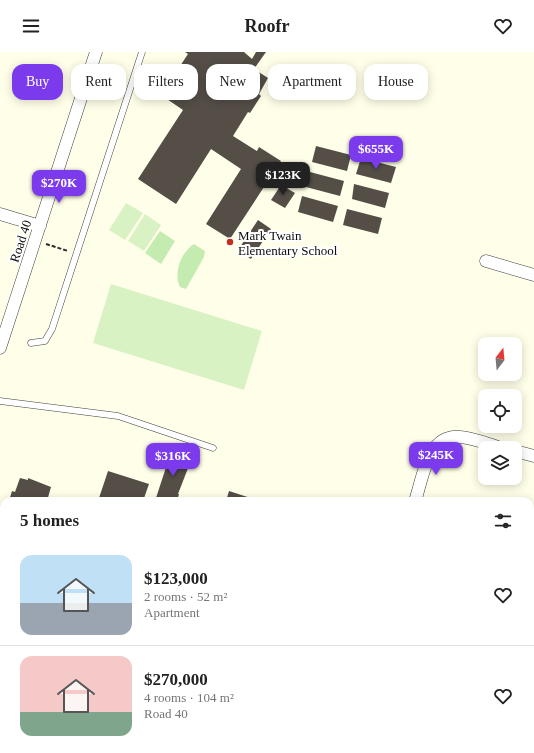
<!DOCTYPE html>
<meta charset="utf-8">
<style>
:root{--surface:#fff;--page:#f6f6f6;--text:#222;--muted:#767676;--line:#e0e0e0;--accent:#7c3aed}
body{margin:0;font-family:Georgia,serif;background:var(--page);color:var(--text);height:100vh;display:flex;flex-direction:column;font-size:15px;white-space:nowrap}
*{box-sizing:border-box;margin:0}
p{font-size:13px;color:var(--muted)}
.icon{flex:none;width:22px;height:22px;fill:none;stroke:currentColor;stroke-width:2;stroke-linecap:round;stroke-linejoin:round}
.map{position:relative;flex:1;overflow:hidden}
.drawer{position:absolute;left:0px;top:445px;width:534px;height:256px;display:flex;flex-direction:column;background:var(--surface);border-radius:12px 12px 0 0;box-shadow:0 2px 10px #0003}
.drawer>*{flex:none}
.hud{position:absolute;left:12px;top:12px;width:510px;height:36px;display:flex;gap:8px}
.needle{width:26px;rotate:16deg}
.buttons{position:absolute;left:478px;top:285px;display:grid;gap:8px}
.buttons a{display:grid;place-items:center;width:44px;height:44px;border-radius:8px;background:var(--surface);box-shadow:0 2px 10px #0003;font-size:20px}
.price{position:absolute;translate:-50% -34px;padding:0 9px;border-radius:8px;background:var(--accent);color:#fff;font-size:13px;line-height:26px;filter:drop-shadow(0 1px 2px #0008)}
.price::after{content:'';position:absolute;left:50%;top:24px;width:12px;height:9px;margin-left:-6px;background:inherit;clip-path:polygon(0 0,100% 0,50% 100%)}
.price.active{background:#222;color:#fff}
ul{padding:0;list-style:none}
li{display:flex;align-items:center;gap:12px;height:100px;padding:0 20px}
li+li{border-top:1px solid var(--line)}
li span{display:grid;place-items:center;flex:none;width:112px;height:80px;border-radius:12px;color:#555}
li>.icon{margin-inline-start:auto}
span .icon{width:48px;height:48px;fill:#fffc;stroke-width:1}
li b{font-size:17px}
h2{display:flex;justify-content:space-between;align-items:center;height:48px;padding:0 20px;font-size:17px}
.pill{padding:0 14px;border-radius:12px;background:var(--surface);box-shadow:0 2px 10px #0003;font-size:14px;line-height:36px}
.pill.active{background:var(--accent);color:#fff}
header{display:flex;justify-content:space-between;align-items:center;height:52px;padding:0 20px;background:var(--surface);font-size:18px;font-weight:600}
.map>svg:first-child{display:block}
</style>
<header><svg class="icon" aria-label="menu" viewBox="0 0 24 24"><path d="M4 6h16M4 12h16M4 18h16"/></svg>Roofr<svg class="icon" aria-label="heart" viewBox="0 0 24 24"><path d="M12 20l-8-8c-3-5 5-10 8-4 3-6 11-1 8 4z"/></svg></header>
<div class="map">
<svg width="534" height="701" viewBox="0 0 534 701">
<rect width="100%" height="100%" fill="#ffffe9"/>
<path fill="#c5ecb0" d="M160,179L175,189L161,212L145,201Z
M194,192L205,199L204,205L186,237L180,235C173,221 181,200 194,192Z"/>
<path fill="#d9f2c3" d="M126,151L143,161L125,188L109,178Z
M145,162L161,173L144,199L128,189Z
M111,232L262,279L244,338L93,291Z"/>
<path fill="#544e47" d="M185,0H244L252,7L256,0H266L254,17L268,26L259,42L261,44L250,61L248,60L233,84L257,99L259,95L281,109L230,187L206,172L241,117L211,97L176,152L138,127L183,58L161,43L188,2Z
M316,94L351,103L347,119L312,110Z
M361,106L396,115L391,131L356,122Z
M310,120L344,129L340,144L306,135Z
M354,132L389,141L385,156L352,147Z
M281,133L295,141L285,156L271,148Z
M302,144L338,154L333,170L298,160Z
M347,157L382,166L378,182L343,173Z
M258,168L271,177L251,207L238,198Z
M172,397L190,403L188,410L190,411L178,442H179L177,449H155Z
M108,419L149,432L143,449H98Z
M20,426L28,428V426L51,435L47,449H9L12,439L15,440Z
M229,439L260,449H226Z
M530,508L534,509V534L530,532Z
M530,597L534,599L532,615H530Z
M4,598V649L0,648V611Z
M89,697H115L114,701L101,697L100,701H86Z
M301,697H320L319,701H300Z"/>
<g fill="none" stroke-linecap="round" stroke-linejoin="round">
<g stroke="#3e3e3e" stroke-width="7">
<path id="lane" d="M31,291L45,289L52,277L142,0
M0,349L118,364L213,396
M93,701L95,697
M149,701L151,697"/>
</g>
<g stroke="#3e3e3e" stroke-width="13">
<path id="street" d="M0,162L40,174
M486,209L534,223
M0,296L96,0
M515,399L534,404
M415,449C423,426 427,382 460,385C474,386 488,392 501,396
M530,561H534
M253,701L254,697"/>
</g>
<g stroke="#1c1c1c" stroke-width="21">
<path id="primary" d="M0,536L4,538
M530,693L534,695"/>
</g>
<path stroke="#2d2d2d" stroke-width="2" stroke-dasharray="4 2" stroke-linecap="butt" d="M46,192L68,199"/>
<use href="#lane" stroke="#fff" stroke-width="6"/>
<use href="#street" stroke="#fff" stroke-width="12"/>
<use href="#primary" stroke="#fff459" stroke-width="20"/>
</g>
<circle fill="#c52f19" stroke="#fff" stroke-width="1.5" cx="230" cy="190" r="4"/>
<g text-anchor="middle" stroke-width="4" stroke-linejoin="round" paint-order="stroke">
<g font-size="13" fill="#0b0b0b" stroke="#fff" text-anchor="start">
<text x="238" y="188">Mark Twain<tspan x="238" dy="15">Elementary School</tspan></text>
</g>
<g font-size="13" fill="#0b0b0b" stroke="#fff">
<text transform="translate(20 189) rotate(-72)" y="5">Road 40</text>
</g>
</g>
</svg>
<div class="buttons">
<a><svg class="needle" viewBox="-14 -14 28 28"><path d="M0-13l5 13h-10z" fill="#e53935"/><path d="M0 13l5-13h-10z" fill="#767676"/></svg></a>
<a><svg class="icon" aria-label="locate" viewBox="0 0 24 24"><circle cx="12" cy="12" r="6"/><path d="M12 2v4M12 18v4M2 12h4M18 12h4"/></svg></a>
<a><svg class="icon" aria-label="layers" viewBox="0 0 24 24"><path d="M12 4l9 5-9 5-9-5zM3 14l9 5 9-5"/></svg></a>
</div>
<b class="price" style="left:376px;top:118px">$655K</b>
<b class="price active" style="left:283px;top:144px">$123K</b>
<b class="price" style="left:59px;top:152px">$270K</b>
<b class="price" style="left:436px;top:424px">$245K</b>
<b class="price" style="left:173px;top:425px">$316K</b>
<div class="hud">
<a class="pill active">Buy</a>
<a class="pill">Rent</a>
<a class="pill">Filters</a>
<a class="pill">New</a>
<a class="pill">Apartment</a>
<a class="pill">House</a>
</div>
<section class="drawer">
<h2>5 homes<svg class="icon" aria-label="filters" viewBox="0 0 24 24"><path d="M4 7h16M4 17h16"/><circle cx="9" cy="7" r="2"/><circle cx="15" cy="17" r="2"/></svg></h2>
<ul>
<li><span style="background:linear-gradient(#bfe0f5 60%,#9aa5b1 0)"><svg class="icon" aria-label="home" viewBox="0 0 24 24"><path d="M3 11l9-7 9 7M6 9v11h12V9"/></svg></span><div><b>$123,000</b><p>2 rooms · 52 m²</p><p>Apartment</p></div><svg class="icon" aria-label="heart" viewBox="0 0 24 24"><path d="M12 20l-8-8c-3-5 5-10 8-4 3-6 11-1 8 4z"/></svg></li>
<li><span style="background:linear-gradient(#f6c9c9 70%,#7fa58c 0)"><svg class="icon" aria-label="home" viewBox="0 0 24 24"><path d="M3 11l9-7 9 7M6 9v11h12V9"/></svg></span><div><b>$270,000</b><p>4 rooms · 104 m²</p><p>Road 40</p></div><svg class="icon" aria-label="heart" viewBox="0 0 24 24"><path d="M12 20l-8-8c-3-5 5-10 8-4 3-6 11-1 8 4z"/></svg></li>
</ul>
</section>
</div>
